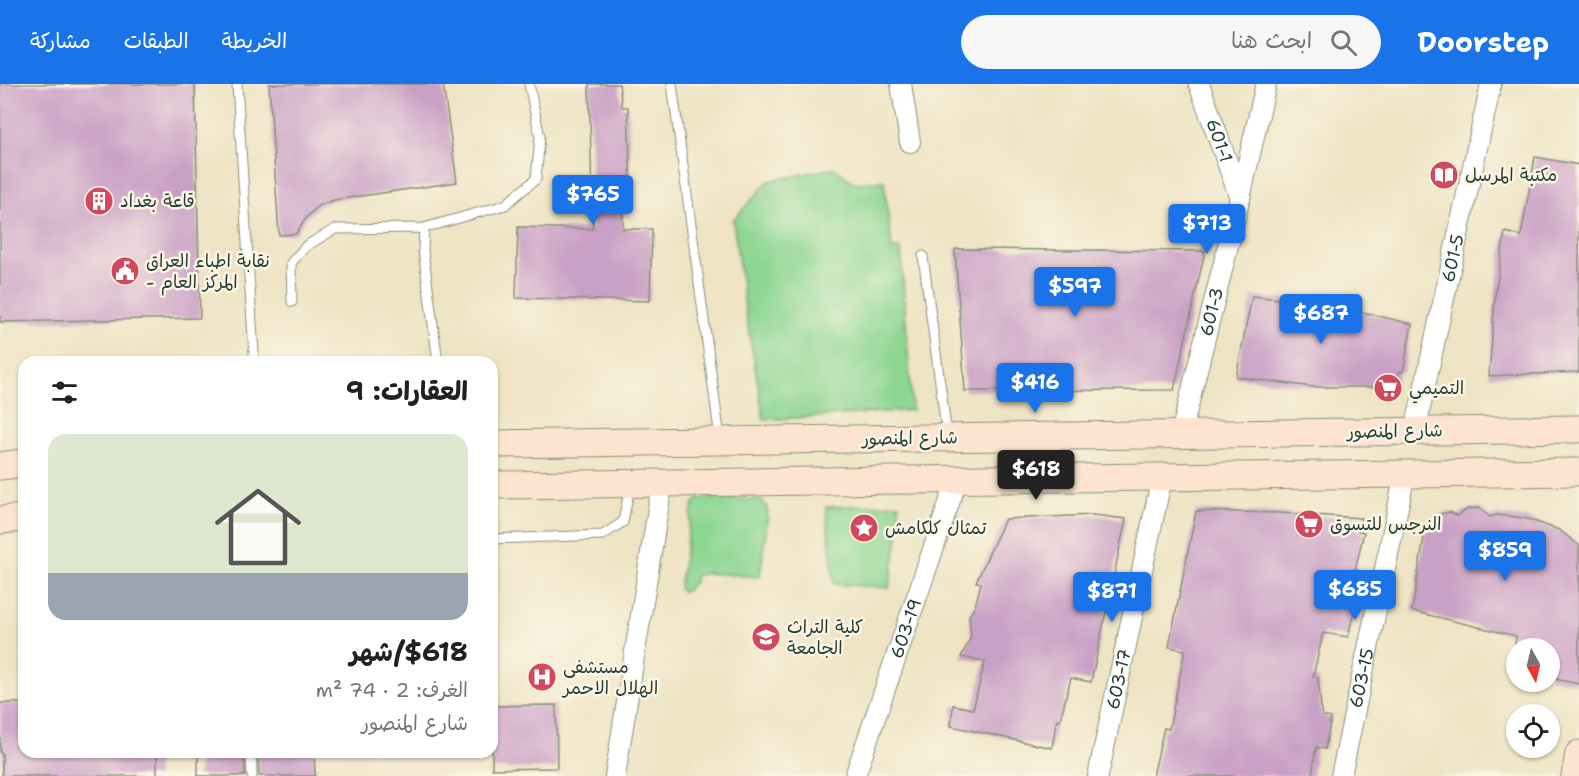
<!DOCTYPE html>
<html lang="ar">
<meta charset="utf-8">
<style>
:root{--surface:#fff;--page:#f6f6f6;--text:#202124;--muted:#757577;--accent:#1a73e8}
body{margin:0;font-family:"Shantell Sans","Playpen Sans Arabic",sans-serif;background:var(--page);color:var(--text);direction:rtl;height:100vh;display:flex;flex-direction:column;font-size:22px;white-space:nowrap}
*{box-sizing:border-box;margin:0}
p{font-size:20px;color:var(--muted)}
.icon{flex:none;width:33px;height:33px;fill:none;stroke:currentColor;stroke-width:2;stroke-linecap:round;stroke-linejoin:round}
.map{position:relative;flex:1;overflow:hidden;direction:ltr}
.panel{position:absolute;left:18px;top:272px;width:480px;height:402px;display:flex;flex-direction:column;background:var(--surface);border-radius:18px;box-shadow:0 2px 4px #0004;direction:rtl}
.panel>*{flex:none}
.needle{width:39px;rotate:172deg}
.buttons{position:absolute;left:1506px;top:554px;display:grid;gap:12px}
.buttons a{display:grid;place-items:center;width:54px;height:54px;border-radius:50%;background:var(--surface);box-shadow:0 2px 4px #0004;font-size:30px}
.price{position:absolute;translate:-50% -51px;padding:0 14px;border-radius:6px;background:var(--accent);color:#fff;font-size:20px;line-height:39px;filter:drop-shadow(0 2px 3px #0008)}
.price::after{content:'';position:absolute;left:50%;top:36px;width:18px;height:14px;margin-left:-9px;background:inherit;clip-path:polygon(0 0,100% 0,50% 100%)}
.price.current{background:#222;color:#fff}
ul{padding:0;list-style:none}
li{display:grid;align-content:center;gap:12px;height:318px;padding:0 30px}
li span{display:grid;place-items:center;height:186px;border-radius:18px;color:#555}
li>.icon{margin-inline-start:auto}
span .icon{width:108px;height:108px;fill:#fffc;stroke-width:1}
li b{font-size:26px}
h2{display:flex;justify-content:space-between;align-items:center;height:72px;padding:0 30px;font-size:26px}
header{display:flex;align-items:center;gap:36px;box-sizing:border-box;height:84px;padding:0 30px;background:var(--accent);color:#fff}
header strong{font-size:28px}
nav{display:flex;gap:33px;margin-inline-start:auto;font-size:21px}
.search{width:420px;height:54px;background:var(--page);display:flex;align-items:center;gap:15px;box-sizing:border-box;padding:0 21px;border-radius:33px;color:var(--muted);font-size:22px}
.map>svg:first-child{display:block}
</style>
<header>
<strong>Doorstep</strong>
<div class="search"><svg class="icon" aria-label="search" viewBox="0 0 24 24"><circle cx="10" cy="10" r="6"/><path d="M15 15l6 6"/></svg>ابحث هنا</div>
<nav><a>الخريطة</a><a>الطبقات</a><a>مشاركة</a></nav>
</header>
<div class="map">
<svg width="1579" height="692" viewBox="0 0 1579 692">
<rect width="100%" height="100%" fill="#fcf5e5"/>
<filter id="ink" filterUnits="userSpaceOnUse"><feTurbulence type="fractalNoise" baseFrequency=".0167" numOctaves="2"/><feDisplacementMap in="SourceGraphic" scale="12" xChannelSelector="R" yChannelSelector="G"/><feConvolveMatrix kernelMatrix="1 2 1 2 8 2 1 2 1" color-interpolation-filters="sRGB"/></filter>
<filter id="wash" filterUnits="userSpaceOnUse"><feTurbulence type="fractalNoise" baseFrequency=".008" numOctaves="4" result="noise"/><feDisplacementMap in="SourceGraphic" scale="24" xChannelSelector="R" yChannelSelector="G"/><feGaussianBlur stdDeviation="1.35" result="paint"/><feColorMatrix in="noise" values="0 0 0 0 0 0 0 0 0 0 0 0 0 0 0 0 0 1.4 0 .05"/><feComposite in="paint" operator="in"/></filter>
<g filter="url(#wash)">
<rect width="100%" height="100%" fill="#eee3c3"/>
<path fill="#8cd692" stroke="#568a63" stroke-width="1.5" d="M834,84L855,99L884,97L892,165H901L912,326L764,336L746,230L733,136L769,97Z
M700,414L759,416L766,421L768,431L760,493L708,489L694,492V498L686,507L682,508L679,504L692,425L694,419Z
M899,420L898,454L889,504L834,500L826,423Z"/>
<g id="blocks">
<path fill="#caa1c6" d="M0,0H195L200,234L0,238Z
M269,0H443L457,98L334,116L318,122L306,134L296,150L279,151Z
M589,0H619L622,23H628L631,106H622L623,145H652L650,217L516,214L518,143L593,145Z
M1535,73L1579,81V288L1489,292L1495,212L1505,148L1521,152Z
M955,165L1205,167L1174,306L965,307Z
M1252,212L1333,221L1412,240L1403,288L1400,287L1394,301L1378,303H1313L1236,293Z
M1479,424L1490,433L1497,431L1525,434L1559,446L1579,461V600L1550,594V564H1516V578H1513L1516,552L1412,527L1425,447L1441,430L1450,428L1457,432L1468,425Z
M1196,427L1281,429L1361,434L1358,447L1364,448L1355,486H1358L1353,498L1361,500L1348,553L1323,549L1313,593L1318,594L1322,632L1331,634L1325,665L1316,663L1312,692H1153L1164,644L1169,645L1185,566L1169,563Z
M1093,431L1126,435L1091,598L1071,594L1060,636L1057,635L1052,664L951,642L953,621L973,625L985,577L961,573L971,553L969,532L975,522L981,499L976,498L1005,435Z
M0,619H24V668H157V692H2V669H0Z
M556,621L557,684L492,685V622Z
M198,668H244L245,692H198Z
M258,668H314L315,692H259Z"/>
</g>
</g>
<g filter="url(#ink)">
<use href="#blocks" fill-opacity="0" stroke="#86907c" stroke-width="1.5"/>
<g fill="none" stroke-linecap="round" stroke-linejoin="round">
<g stroke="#86907c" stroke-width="11">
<path id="lane" d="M237,0L254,270
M672,0L720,354
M923,172L947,351
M292,218L291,179L306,162L335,145L424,144
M438,278L423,166L424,144L505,121L536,95L540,53L529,0
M492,455L603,451L623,438L630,402
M251,668L252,692"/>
</g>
<g stroke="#86907c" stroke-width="22">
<g id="street">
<path d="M901,0L910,58"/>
<path id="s1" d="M1199,0L1240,114"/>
<path id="s2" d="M1415,347L1491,0"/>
<path id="s3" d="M1181,350L1240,114L1266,0"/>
<path d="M615,692L662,400"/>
<path id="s4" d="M855,692L957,396"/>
<path id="s5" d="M1098,692L1162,393"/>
<path id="s6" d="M1341,692L1405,390"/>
</g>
</g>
<g stroke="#86907c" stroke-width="29">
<path id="secondary" d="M492,360L1579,345
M0,382L24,379
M492,401L1579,388
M0,436L24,434
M1575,692L1579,670"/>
</g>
<use href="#lane" stroke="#fff" stroke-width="9"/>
<use href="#street" stroke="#fff" stroke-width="20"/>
<use href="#secondary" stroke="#fde4d1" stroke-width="27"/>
</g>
</g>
<defs>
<g id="library-disc" transform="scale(1.5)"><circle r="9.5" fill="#d1495b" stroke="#fcf5e5"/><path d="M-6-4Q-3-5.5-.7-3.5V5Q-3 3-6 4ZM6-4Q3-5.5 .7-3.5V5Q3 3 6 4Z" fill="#fff"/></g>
<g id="building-disc" transform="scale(1.5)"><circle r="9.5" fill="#d1495b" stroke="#fcf5e5"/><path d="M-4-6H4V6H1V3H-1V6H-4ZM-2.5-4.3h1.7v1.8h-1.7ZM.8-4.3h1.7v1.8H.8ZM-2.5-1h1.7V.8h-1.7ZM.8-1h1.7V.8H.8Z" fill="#fff"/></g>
<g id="civic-disc" transform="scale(1.5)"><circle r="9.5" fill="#d1495b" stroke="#fcf5e5"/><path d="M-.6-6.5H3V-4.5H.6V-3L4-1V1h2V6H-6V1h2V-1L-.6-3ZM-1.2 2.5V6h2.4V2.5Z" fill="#fff"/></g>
<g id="supermarket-disc" transform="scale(1.5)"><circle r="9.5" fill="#d1495b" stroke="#fcf5e5"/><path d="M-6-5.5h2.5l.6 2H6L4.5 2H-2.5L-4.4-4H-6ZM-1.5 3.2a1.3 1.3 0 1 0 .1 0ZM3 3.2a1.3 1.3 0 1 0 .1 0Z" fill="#fff"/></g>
<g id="sight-disc" transform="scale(1.5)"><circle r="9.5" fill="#d1495b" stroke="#fcf5e5"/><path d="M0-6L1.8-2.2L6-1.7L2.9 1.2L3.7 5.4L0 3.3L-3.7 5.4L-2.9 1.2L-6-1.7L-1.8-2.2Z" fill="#fff"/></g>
<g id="university-disc" transform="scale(1.5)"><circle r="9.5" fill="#d1495b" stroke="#fcf5e5"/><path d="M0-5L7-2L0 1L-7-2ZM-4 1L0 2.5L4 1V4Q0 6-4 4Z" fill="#fff"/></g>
<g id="hospital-disc" transform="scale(1.5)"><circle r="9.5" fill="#d1495b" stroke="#fcf5e5"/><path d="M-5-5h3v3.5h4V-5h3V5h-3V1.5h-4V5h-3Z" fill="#fff"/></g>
</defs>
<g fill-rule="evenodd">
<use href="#library-disc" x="1444" y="91"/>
<use href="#building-disc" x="99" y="117"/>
<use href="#civic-disc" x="125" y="187"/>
<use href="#supermarket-disc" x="1388" y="304"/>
<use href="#supermarket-disc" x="1309" y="440"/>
<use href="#sight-disc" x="864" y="444"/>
<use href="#university-disc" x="766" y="553"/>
<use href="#hospital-disc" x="542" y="593"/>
</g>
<g text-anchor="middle" stroke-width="5" stroke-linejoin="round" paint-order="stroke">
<g font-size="18" fill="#1f3d34" stroke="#fcf5e5">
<text dy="6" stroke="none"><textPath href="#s1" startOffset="60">601-1</textPath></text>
<text dy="6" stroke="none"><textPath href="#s2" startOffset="177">601-5</textPath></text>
<text dy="6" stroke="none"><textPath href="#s3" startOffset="126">601-3</textPath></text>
<text transform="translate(1395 347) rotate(-1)" y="6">شارع المنصور</text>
<text transform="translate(910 354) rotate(-1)" y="6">شارع المنصور</text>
<text dy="6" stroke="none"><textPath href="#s4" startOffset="156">603-19</textPath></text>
<text dy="6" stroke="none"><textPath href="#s6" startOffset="100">603-15</textPath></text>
<text dy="6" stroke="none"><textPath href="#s5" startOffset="99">603-17</textPath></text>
</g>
<g font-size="18" fill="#1f3d34" stroke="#fcf5e5" text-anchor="start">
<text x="1465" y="97">مكتبة المرسل</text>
<text x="120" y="123">قاعة بغداد</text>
<text x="146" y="183">نقابة اطباء العراق<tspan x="146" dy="21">- المركز العام</tspan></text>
<text x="1409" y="310">التميمي</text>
<text x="1330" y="446">النرجس للتسوق</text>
<text x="885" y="450">تمثال كلكامش</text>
<text x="787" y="549">كلية التراث<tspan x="787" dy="21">الجامعة</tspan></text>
<text x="563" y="589">مستشفى<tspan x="563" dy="21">الهلال الاحمر</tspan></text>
</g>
</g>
</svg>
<div class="buttons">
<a><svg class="needle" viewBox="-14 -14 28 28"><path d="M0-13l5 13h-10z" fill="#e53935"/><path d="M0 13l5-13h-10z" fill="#757577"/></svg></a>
<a><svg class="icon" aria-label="locate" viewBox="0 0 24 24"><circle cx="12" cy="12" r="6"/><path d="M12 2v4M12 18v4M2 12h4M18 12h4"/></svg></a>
</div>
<b class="price" style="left:593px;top:142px">$765</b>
<b class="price" style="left:1207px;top:171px">$713</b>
<b class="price" style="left:1075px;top:234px">$597</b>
<b class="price" style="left:1321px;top:261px">$687</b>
<b class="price" style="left:1035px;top:330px">$416</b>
<b class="price current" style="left:1036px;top:417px">$618</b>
<b class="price" style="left:1505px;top:498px">$859</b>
<b class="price" style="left:1355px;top:537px">$685</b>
<b class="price" style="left:1112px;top:539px">$871</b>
<section class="panel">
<h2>العقارات: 9<svg class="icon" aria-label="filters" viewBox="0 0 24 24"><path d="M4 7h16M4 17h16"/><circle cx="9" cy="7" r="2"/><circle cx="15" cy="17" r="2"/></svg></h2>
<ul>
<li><span style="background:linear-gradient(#dfe7d0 75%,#9aa5b1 0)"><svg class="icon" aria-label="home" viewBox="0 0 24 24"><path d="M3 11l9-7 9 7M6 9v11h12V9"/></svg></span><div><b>$618/شهر</b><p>الغرف: 2 · 74 m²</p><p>شارع المنصور</p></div></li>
</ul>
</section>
</div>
